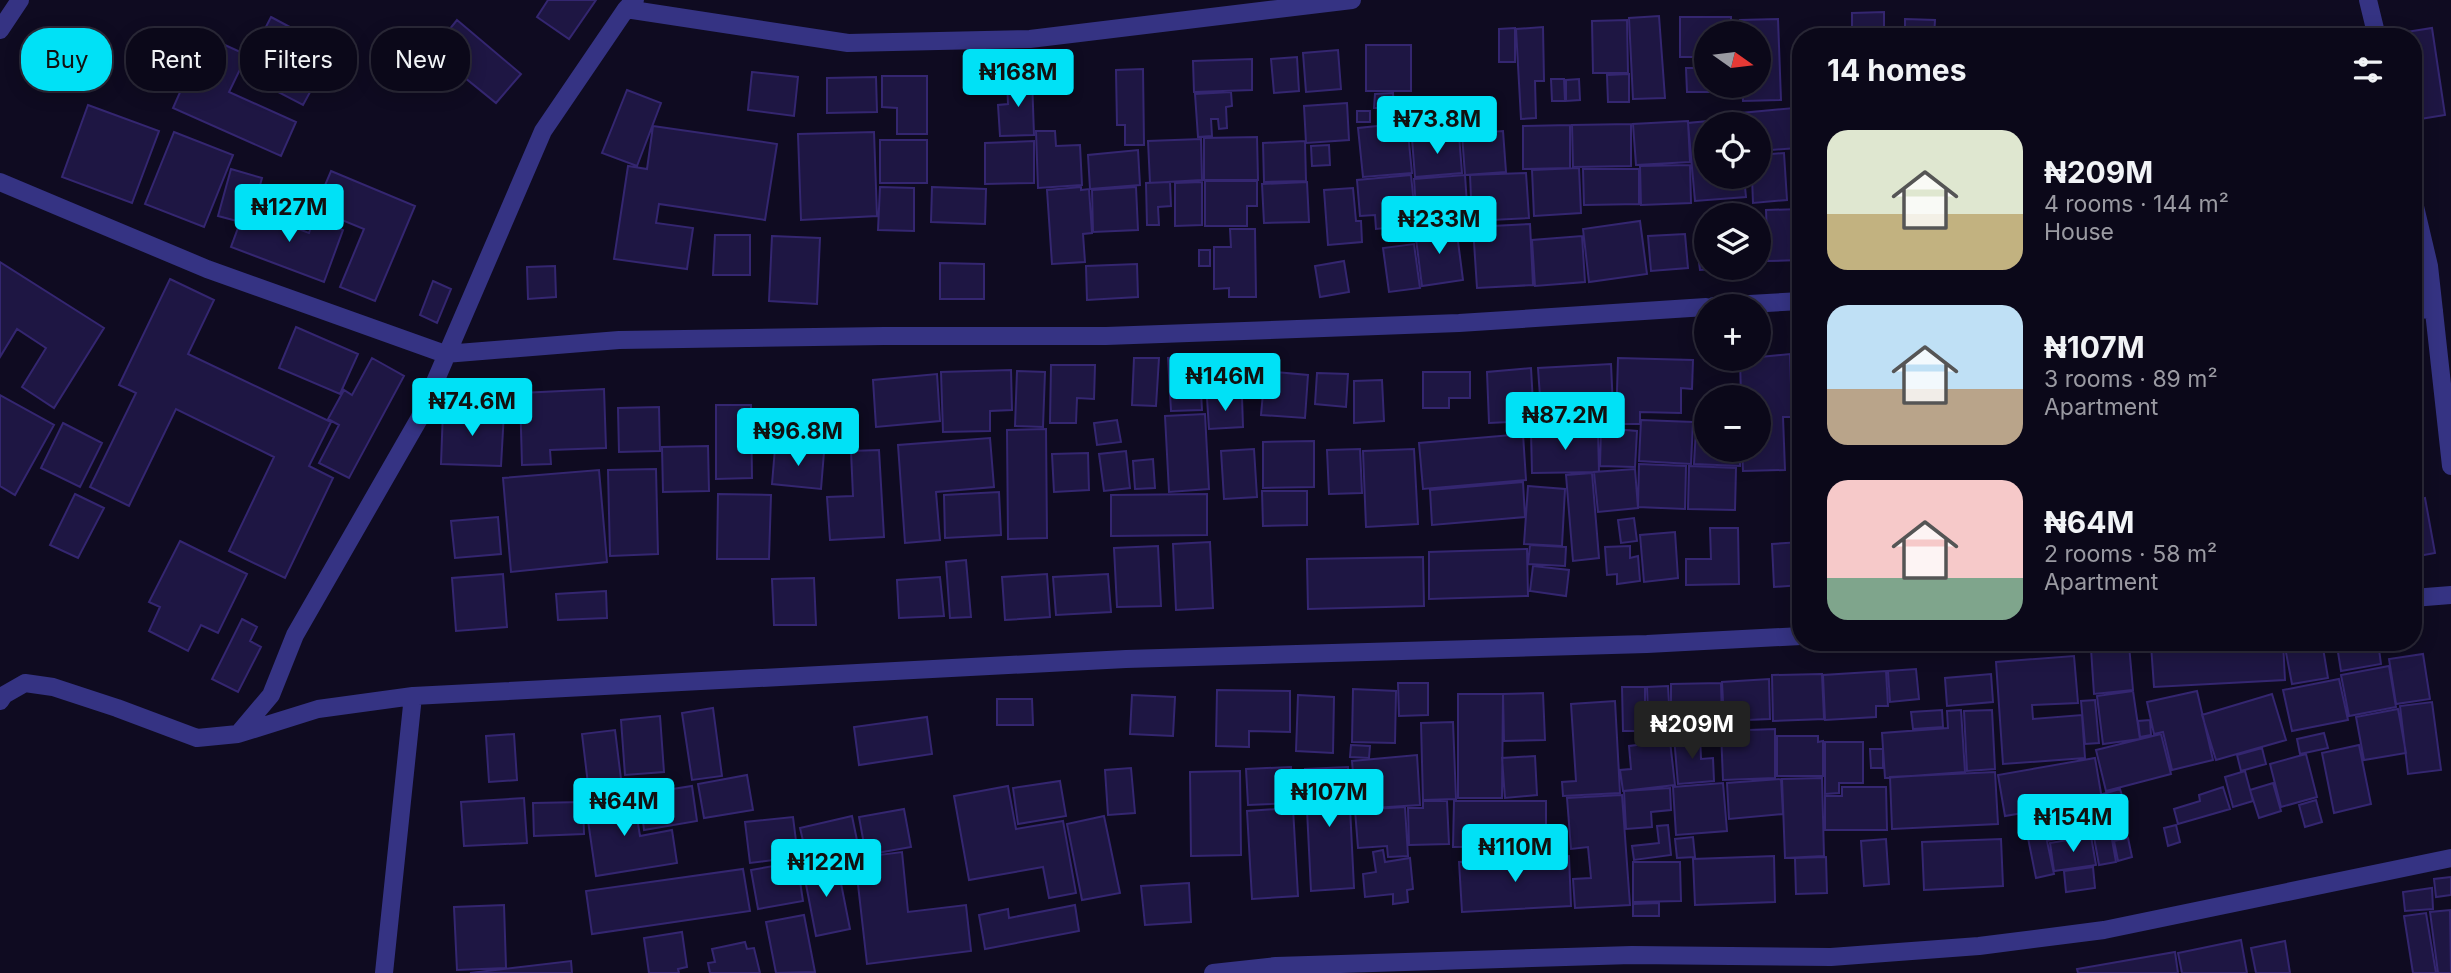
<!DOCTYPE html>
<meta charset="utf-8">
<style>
:root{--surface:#0b0819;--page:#191626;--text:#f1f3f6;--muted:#9a9aa2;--line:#2b2938;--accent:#00e1f6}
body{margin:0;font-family:Inter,sans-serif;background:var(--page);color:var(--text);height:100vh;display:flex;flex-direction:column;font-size:26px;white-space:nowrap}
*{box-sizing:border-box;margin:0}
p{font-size:23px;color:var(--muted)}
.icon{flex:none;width:38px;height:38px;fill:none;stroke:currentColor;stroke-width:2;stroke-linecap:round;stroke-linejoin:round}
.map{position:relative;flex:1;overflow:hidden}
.panel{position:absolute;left:1792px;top:28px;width:630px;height:623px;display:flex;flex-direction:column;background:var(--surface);border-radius:28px;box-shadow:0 4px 18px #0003,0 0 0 2px var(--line)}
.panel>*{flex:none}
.top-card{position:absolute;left:21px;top:28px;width:665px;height:63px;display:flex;gap:14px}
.needle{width:46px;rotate:104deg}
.fabs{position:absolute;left:1694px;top:21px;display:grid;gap:14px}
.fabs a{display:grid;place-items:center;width:77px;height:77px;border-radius:50%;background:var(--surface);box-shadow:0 4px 18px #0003,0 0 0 2px var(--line);font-size:35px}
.price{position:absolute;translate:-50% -60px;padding:0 16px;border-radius:7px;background:var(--accent);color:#111;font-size:23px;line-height:46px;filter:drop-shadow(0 2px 4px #0008)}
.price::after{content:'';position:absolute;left:50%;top:42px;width:21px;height:16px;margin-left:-10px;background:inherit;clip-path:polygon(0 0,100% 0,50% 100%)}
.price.active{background:#222;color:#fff}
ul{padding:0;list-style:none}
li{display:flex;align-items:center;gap:21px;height:175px;padding:0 35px}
li span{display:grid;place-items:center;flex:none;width:196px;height:140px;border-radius:21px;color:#555}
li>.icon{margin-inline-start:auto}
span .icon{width:84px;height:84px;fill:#fffc;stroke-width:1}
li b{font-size:30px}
h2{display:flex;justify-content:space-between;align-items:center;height:84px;padding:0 35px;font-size:30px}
.chip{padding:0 24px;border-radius:28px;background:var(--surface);box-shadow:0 4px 18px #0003,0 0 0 2px var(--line);font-size:24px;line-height:63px}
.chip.active{background:var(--accent);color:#111}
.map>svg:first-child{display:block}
</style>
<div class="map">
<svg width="2451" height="973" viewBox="0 0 2451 973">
<rect width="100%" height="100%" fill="#0f0b21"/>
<path fill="#1e1643" stroke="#342670" stroke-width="2" d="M548,0H596L569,39L537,17Z
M1884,12V37H1852V13Z
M1659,16L1665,98L1633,99L1629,18Z
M271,17L333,50L303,105L242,73Z
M1680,17H1731V33H1706L1705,57H1680Z
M1778,19L1781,100L1743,101L1742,86H1759V33H1741L1740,20Z
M1905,19L1935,20L1934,37H1905Z
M457,20L521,74L496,103L432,51Z
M1627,20L1628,73H1593L1592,21Z
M1543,27L1544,81H1535L1536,118L1521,119L1516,29Z
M1515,28V62H1499V29Z
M2432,28L2445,115L2420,119L2413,76V37H2407L2406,32Z
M2077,29L2143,33V37H2076Z
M2059,30V37H2019L2018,33Z
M205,36L247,55L229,92L296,122L281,156L173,108Z
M1366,45H1411V91H1366Z
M1338,50L1341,89L1306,92L1303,53Z
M1297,57L1299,91L1274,93L1271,59Z
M1252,59V90L1194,92L1193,61Z
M1686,68H1706V86H1708L1709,92H1687Z
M1143,69L1144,145H1125V125H1117L1116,70Z
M752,72L798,77L794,116L748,110Z
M1629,74V102H1608L1607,75Z
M882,76H927V134H897V108L882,107Z
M876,77L877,112L827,113V78Z
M1032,78L1034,135L1000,136L998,105L1008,104L1007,79Z
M1551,79H1564L1565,101H1552Z
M1579,79L1580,100L1566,101V80Z
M627,90L661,103L637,166L602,153Z
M1231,92L1232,106L1226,107L1227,128L1219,129L1218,119H1211L1212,136L1198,137L1195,94Z
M1393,93L1394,108H1374L1375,94Z
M1347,103L1349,140L1306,143L1304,106Z
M88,105L159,131L132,203L62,177Z
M1394,106H1404V121H1394Z
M1794,108L1797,148L1759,151V124H1741V113Z
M1357,111H1370V122H1357Z
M1479,116L1480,131L1437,133V119Z
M1739,118L1740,124H1706V177H1744L1746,197L1695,201L1688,123Z
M1688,121L1690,162L1636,165L1633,124Z
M1407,123L1412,173L1363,177L1358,128Z
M1631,124V166L1573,167L1572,125Z
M1570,125V168L1523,169V126Z
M653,126L777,144L765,220L659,204L656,223L693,228L687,269L614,259L628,166L647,169Z
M1036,131H1055L1056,146L1080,145L1082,185L1038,188Z
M1503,131L1506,172L1465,175L1462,134Z
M174,132L233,155L204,227L145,204Z
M874,132L877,216L801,220L798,134Z
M1459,135L1462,173L1415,177L1412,139Z
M1257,137L1258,180H1204V138Z
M1201,139L1202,180L1150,183L1148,141Z
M880,140H927V183H880Z
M1034,141V183L985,184V143Z
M1305,141L1306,181L1264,182L1263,143Z
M1329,145L1330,165L1312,166L1311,146Z
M1138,150L1140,185L1090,189L1088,155Z
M1784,153L1787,200L1753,203L1752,177H1759V155Z
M1801,156V173H1797V157Z
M1690,165L1691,203L1641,205L1640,166Z
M1579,168L1581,213L1534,216L1532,170Z
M231,169L262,178L254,207L242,204L237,221L218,216Z
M1583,169H1639V204L1584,205Z
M331,171L415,206L375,301L340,287L364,229L315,209Z
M1526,173L1529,218L1472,221L1470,175Z
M1411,175L1416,225L1376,229L1375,215L1360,216L1357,180Z
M1465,175L1468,219L1417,223L1414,179Z
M1205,181H1257V206H1247V226H1205Z
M1170,182L1171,206L1158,207L1159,225H1147L1146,183Z
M1202,182V225L1175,226V183Z
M1307,182L1309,222L1264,223L1262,184Z
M880,187L914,188V231L878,230Z
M932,187L986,189L985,224L931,222Z
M1081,187V190L1089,189L1092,233L1083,234L1085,262L1052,264L1047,190Z
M1136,187L1138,230L1093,232L1092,190Z
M1353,188L1356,221H1361L1362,242L1328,245L1324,190Z
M245,209L309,233L314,220L343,230L324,282L231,247Z
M1801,209V260L1768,261L1766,210Z
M1640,221L1647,274L1589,282L1583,229Z
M1530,224L1533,285L1477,288L1473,227Z
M1456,226L1463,280L1422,286L1415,231Z
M1230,229H1255L1256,297H1229V288L1214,289V247H1231Z
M1685,234L1688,268L1651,271L1648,236Z
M715,235H750V275H713Z
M772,236L820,238L817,304L769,301Z
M1582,236L1585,282L1535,286L1532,240Z
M1414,244L1420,288L1389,292L1383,248Z
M1706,246V268H1729L1700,270L1697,247Z
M1199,250H1210V266H1199Z
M1344,261L1349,292L1320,297L1315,266Z
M0,262L104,328L54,408L22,387L46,348L17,329L0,357Z
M940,263L984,264V299H940Z
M1137,264L1138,297L1087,300L1086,266Z
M555,266L556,297L528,299L527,267Z
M170,279L214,300L188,354L331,422L309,466L333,478L285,578L229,551L274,457L176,409L129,506L90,487L136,393L119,385Z
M433,281L451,289L437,323L420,315Z
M296,327L358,354L340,394L279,368Z
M1790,354L1792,417H1783L1785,470L1743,471L1742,450H1759V397H1741L1740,359Z
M1199,356L1202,410L1171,411L1168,358Z
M372,358L404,376L349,478L319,463L339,425L328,419L344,390L352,395Z
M1134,358H1159L1156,406L1132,405Z
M1618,358L1693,360L1692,389L1681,388V413L1640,412V424H1616Z
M1611,364L1613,408L1541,411L1538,368Z
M1051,365H1095L1094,399L1077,398L1076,423H1050Z
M1531,368L1534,421L1489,423L1487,372Z
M1011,370L1012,410L990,411V431L943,432L941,372Z
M1017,371L1045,372L1043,427L1015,426Z
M1265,371L1308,375L1305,418L1261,415Z
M1423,372H1470V398H1449V408H1423Z
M1317,373L1348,374L1346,407L1315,404Z
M937,374L940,421L876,427L873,380Z
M1382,380L1384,421L1354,423V381Z
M604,389L606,448L550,450L551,464L522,465L520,393Z
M0,395L54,425L15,495L0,486Z
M1242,397L1243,427L1209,429L1207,398Z
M716,405H751L752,478L716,479Z
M659,407L660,451L619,452L618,408Z
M443,410L504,412L501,466L441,464Z
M1205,414L1209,489L1169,492L1165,416Z
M1117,420L1121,442L1097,445L1094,423Z
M1641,420L1693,422L1691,464L1639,461Z
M63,423L102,443L80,487L41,468Z
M1601,428L1637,431L1635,467L1600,466Z
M1046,429L1047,538L1008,539L1007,430Z
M1696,429H1706V450H1740V466L1694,464Z
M1598,431L1599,472L1532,473L1531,432Z
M1794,432H1801V471H1793Z
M1523,434L1526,480L1423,489L1419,443Z
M990,438L994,487L936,492L940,540L905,543L898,445Z
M1314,441V487L1263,488V442Z
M708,446L709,491L663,492L662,447Z
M775,448L824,452L821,489L772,484Z
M1254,449L1257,497L1224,499L1221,451Z
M1360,449L1362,493L1329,494L1327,450Z
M1414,449L1418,524L1366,527L1363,451Z
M879,450L884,537L830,540L827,497L853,496L851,451Z
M1126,451L1130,488L1104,491L1099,454Z
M1088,453L1089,490L1054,492L1052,454Z
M1153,459L1155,488L1135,489L1133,461Z
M1639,464L1686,466L1685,509L1638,507Z
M1689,466L1736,468L1735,510L1688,509Z
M656,469L658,554L610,556L608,470Z
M1635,469L1638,508L1598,512L1594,472Z
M599,470L607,562L511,572L503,478Z
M1592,473L1599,558L1573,561L1566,475Z
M1523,482L1525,517L1432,525L1430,490Z
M1528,486L1565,489L1562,546L1524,544Z
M1262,491H1307V525L1263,526Z
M999,492L1001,535L945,538L944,495Z
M75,494L104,508L78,558L50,545Z
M718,494L771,495L769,559H717Z
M1207,494V535L1111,536V495Z
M2425,498L2435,553L2413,557V501Z
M498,517L501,554L455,558L451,521Z
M1634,518L1637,541L1621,543L1618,520Z
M1710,528H1738L1739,584L1686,585V559H1711Z
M1675,532L1678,578L1644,582L1640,535Z
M180,541L247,574L218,633L201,625L188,651L149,631L160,607L149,602Z
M1210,542L1213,608L1176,610L1173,544Z
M1801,542V585L1774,587L1772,544Z
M1530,545L1566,547L1565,566L1528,564Z
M1158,546L1161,606L1117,607L1114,548Z
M1630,546V558L1638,556L1640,581L1617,584V574L1607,575L1605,547Z
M1527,549L1528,596L1429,599V552Z
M1423,557L1424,606L1308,609L1307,559Z
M966,560L971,617L950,618L946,562Z
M1533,566L1569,570L1566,596L1530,591Z
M503,574L507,627L456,631L452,578Z
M1047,574L1050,617L1005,620L1002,577Z
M1108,574L1111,612L1056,615L1053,577Z
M940,577L944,616L899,618L897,580Z
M814,578L816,625H774L772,579Z
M606,591L607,618L558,620L556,594Z
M242,619L257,627L250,641L261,647L238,692L212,679Z
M2191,642H2283L2285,680L2154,687L2151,645Z
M2284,642H2322L2328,678L2292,684Z
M2326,642H2378L2381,664L2341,671L2337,646L2327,648Z
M2129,645L2133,690L2094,694L2091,649Z
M2423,654L2430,699L2396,704L2389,659Z
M2074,656L2078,703L2032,705L2033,719L2082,715L2085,758L2003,764L1996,662Z
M2389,666L2396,707L2349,716L2341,675Z
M1916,669L1919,699L1890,702L1888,671Z
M1886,671L1888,706H1876V717L1825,720L1823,675Z
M1822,674L1824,719L1773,721L1772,675Z
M1991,674L1993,702L1947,706L1945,678Z
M1769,679L1770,719L1724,721L1722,682Z
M2339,679L2348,720L2292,731L2283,690Z
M1398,683H1428V715L1399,716Z
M1721,683L1722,718L1671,719V684Z
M1668,686L1671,739L1649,740L1647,687Z
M1622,687H1645V731H1623Z
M1353,689L1396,691L1395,743L1352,742Z
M1217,690L1290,691V732L1249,731V747L1216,746Z
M2133,691L2140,739L2103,744L2097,696Z
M2197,691L2213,760L2172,770L2163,732L2154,734L2147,702Z
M1543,693L1545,740L1504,741L1503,694Z
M1458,694H1503L1502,798H1458Z
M2272,694L2286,740L2216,760L2202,715Z
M1132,695L1175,697L1173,736L1130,734Z
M1298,695L1334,697L1333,753L1296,751Z
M997,699H1032L1033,725H997Z
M2095,700L2099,743L2085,744L2081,701Z
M1615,701L1620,793L1563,796L1562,782L1576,781L1571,704Z
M2432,702L2441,770L2408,774L2400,706Z
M713,708L722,776L692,780L682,713Z
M2398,709L2406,753L2364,760L2356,717Z
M1942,710L1943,727L1913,729L1911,712Z
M1961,710L1965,772L1885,778L1882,733L1948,728L1947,711Z
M1992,710L1995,769L1967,771L1964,711Z
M660,716L664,772L625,775L621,720Z
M927,717L932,754L859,765L854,727Z
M1696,720L1697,732L1675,733L1674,721Z
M2150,720L2151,735L2140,737L2138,721Z
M1453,722L1456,799L1423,800L1421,723Z
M1775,729V778L1723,780L1721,731Z
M615,730L621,779L588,784L582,734Z
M2324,733L2328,748L2300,754L2297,739Z
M514,734L517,780L489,782L486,736Z
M2161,734L2171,774L2106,791L2096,750Z
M1700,735L1701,759L1713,758L1714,781L1678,784L1674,737Z
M1777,736H1818V742L1823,741V776H1777Z
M1670,741L1675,785L1623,791L1620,770L1631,769L1629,746Z
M1825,742H1863V783H1839V793L1825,794Z
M1351,745L1370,746L1369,758L1350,757Z
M2359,745L2371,804L2334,813L2322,753Z
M2262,748L2266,764L2241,771L2237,755Z
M1870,749H1883V768H1871Z
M2306,754L2317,797L2281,807L2270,764Z
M1417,755L1420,805L1356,809L1352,761Z
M1535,756L1537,795L1505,798L1502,758Z
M2095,758L2102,799L2005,816L1998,775Z
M1291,767L1293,803L1248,805L1246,769Z
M1348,767L1354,888L1311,891L1305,769Z
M1131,768L1135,813L1108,815L1105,770Z
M1240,771L1241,855L1191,856L1190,772Z
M2245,771L2253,801L2233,807L2225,777Z
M1995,772L1998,824L1892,829L1890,777Z
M747,775L753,810L704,818L698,784Z
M1822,778L1824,856L1785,858L1782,779Z
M1781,779L1783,814L1729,819L1727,783Z
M1060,781L1066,816L1018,824L1013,788Z
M1723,783L1727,831L1676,835L1673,787Z
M2273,783L2281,811L2259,818L2250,790Z
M692,786L697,821L644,830L640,794Z
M1008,786L1016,829L1063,821L1076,893L1049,898L1043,867L969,880L954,796Z
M1842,787H1886L1887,830H1825V796H1842Z
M2223,787L2230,809L2178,824L2174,809L2200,801L2199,795Z
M1670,788L1671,810L1651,812L1652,827L1626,829L1624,791Z
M2120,789L2125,805L2108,810L2103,794Z
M633,793L640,836L672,830L677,863L596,876L585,800Z
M1622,795L1630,905L1575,908L1573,879L1591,878L1588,847L1571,849L1567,798Z
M524,798L527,843L464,846L461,802Z
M2316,800L2322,822L2305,827L2299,805Z
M1423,801H1447L1449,844L1409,845L1408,808H1423Z
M1454,801H1546V846L1453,847Z
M583,802L584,834L534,836L533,803Z
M2103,802L2108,830L2062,836L2059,808Z
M1405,807L1408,856L1388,857L1387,846L1358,848L1355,810Z
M1293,808L1298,896L1252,899L1247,811Z
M904,809L911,847L866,855L859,817Z
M852,816L859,850L808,862L800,828Z
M1104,816L1120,893L1082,900L1067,824Z
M793,817L798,857L750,863L745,822Z
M2057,821L2061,838L2047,841L2054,874L2036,878L2026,828Z
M1668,825L1671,855L1634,860L1632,846L1659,843L1657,826Z
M2176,825L2180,842L2168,846L2164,828Z
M2111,834L2116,862L2099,865L2094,837Z
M2091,836L2096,865L2054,871L2050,843Z
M1693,837L1695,857L1677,858L1675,839Z
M2128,838L2132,857L2118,861L2114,841Z
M1886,839L1889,884L1864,886L1861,841Z
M2001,839L2003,886L1924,890L1922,842Z
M1383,850L1385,862L1410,858L1413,889L1407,890L1408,902L1393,904V894L1365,897L1363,874L1376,872L1373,852Z
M902,852L908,912L966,905L971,951L867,964L855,858Z
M1569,856L1571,906L1462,912L1459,862Z
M1774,856L1775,902L1695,905L1693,859Z
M1826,857L1827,893L1796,894L1795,858Z
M797,862L803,901L758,909L751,870Z
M1633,862H1680L1681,901L1633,902Z
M837,863L850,929L816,936L803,869Z
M2093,867L2095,888L2066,892L2064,871Z
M743,869L750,911L592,934L586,891Z
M2451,877V895L2436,897L2434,879Z
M1189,883L1191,922L1145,925L1141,886Z
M2432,888L2433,909L2405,911L2403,892Z
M1659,903V916H1633V904Z
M504,905L506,968L457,970L454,907Z
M1075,905L1079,931L985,949L979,915L1008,909L1009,918Z
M2450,910L2451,973H2438L2430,912Z
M2426,913L2436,973H2413L2404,916Z
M804,915L815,972L776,973L766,922Z
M682,932L687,967L678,969L679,973H649L644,938Z
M2241,940L2247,973H2182L2178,953Z
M2285,941L2290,973H2256L2251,948Z
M745,942L747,949L754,948L760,973H710L708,963L715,962L712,949Z
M2175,952L2178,973H2078L2077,969Z
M571,961L572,973H470Z"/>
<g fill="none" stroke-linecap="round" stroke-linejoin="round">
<path stroke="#353383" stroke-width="18" d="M2368,0L2377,37
M626,9L848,43L1030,39L1352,0
M0,30L20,0
M0,182L207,269L445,354L619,340L884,336H1106L1459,323L1706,307
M2413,198L2429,266L2451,466
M1714,306L1801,301
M2413,309L2434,310
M2413,598L2451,595
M0,701L4,695L25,683L53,687L117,708L197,738L238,734L271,695L295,635L419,419L543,131L626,9L635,0
M238,734L318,709L413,696L1126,659L1647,644L1801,636
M384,973L413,696
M1213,973L1276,966L1632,955L1831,957L1979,946L2104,930L2451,858"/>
</g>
</svg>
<div class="fabs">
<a><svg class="needle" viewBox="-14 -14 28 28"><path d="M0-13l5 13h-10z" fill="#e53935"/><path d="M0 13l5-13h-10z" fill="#9a9aa2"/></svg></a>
<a><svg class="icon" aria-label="locate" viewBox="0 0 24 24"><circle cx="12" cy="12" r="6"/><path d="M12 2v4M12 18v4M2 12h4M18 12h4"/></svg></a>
<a><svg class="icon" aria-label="layers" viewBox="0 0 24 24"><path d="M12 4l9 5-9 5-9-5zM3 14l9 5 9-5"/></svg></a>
<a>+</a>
<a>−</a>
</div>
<b class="price" style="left:1018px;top:109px">₦168M</b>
<b class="price" style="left:1437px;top:156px">₦73.8M</b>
<b class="price" style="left:289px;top:244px">₦127M</b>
<b class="price" style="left:1439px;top:256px">₦233M</b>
<b class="price" style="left:1225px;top:413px">₦146M</b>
<b class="price" style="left:472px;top:438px">₦74.6M</b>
<b class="price" style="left:1565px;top:452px">₦87.2M</b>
<b class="price" style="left:798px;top:468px">₦96.8M</b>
<b class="price active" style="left:1692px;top:761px">₦209M</b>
<b class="price" style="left:1329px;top:829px">₦107M</b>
<b class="price" style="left:624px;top:838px">₦64M</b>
<b class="price" style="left:2073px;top:854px">₦154M</b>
<b class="price" style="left:1515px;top:884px">₦110M</b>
<b class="price" style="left:826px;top:899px">₦122M</b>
<div class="top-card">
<a class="chip active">Buy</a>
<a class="chip">Rent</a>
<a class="chip">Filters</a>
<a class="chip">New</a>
</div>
<section class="panel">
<h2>14 homes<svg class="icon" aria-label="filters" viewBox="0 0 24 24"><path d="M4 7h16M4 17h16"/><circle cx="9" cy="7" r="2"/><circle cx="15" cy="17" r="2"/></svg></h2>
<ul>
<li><span style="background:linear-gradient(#dfe7d0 60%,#c2b280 0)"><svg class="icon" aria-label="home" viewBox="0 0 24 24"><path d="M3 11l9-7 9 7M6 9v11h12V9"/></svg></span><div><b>₦209M</b><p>4 rooms · 144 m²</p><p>House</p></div></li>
<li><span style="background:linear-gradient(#bfe0f5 60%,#b9a48a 0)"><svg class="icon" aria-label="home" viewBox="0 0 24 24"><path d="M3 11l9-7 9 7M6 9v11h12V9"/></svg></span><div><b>₦107M</b><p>3 rooms · 89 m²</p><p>Apartment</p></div></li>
<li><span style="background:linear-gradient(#f6c9c9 70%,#7fa58c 0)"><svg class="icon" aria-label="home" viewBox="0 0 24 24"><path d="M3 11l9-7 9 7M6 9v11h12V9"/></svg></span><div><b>₦64M</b><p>2 rooms · 58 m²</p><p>Apartment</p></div></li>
</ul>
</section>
</div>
